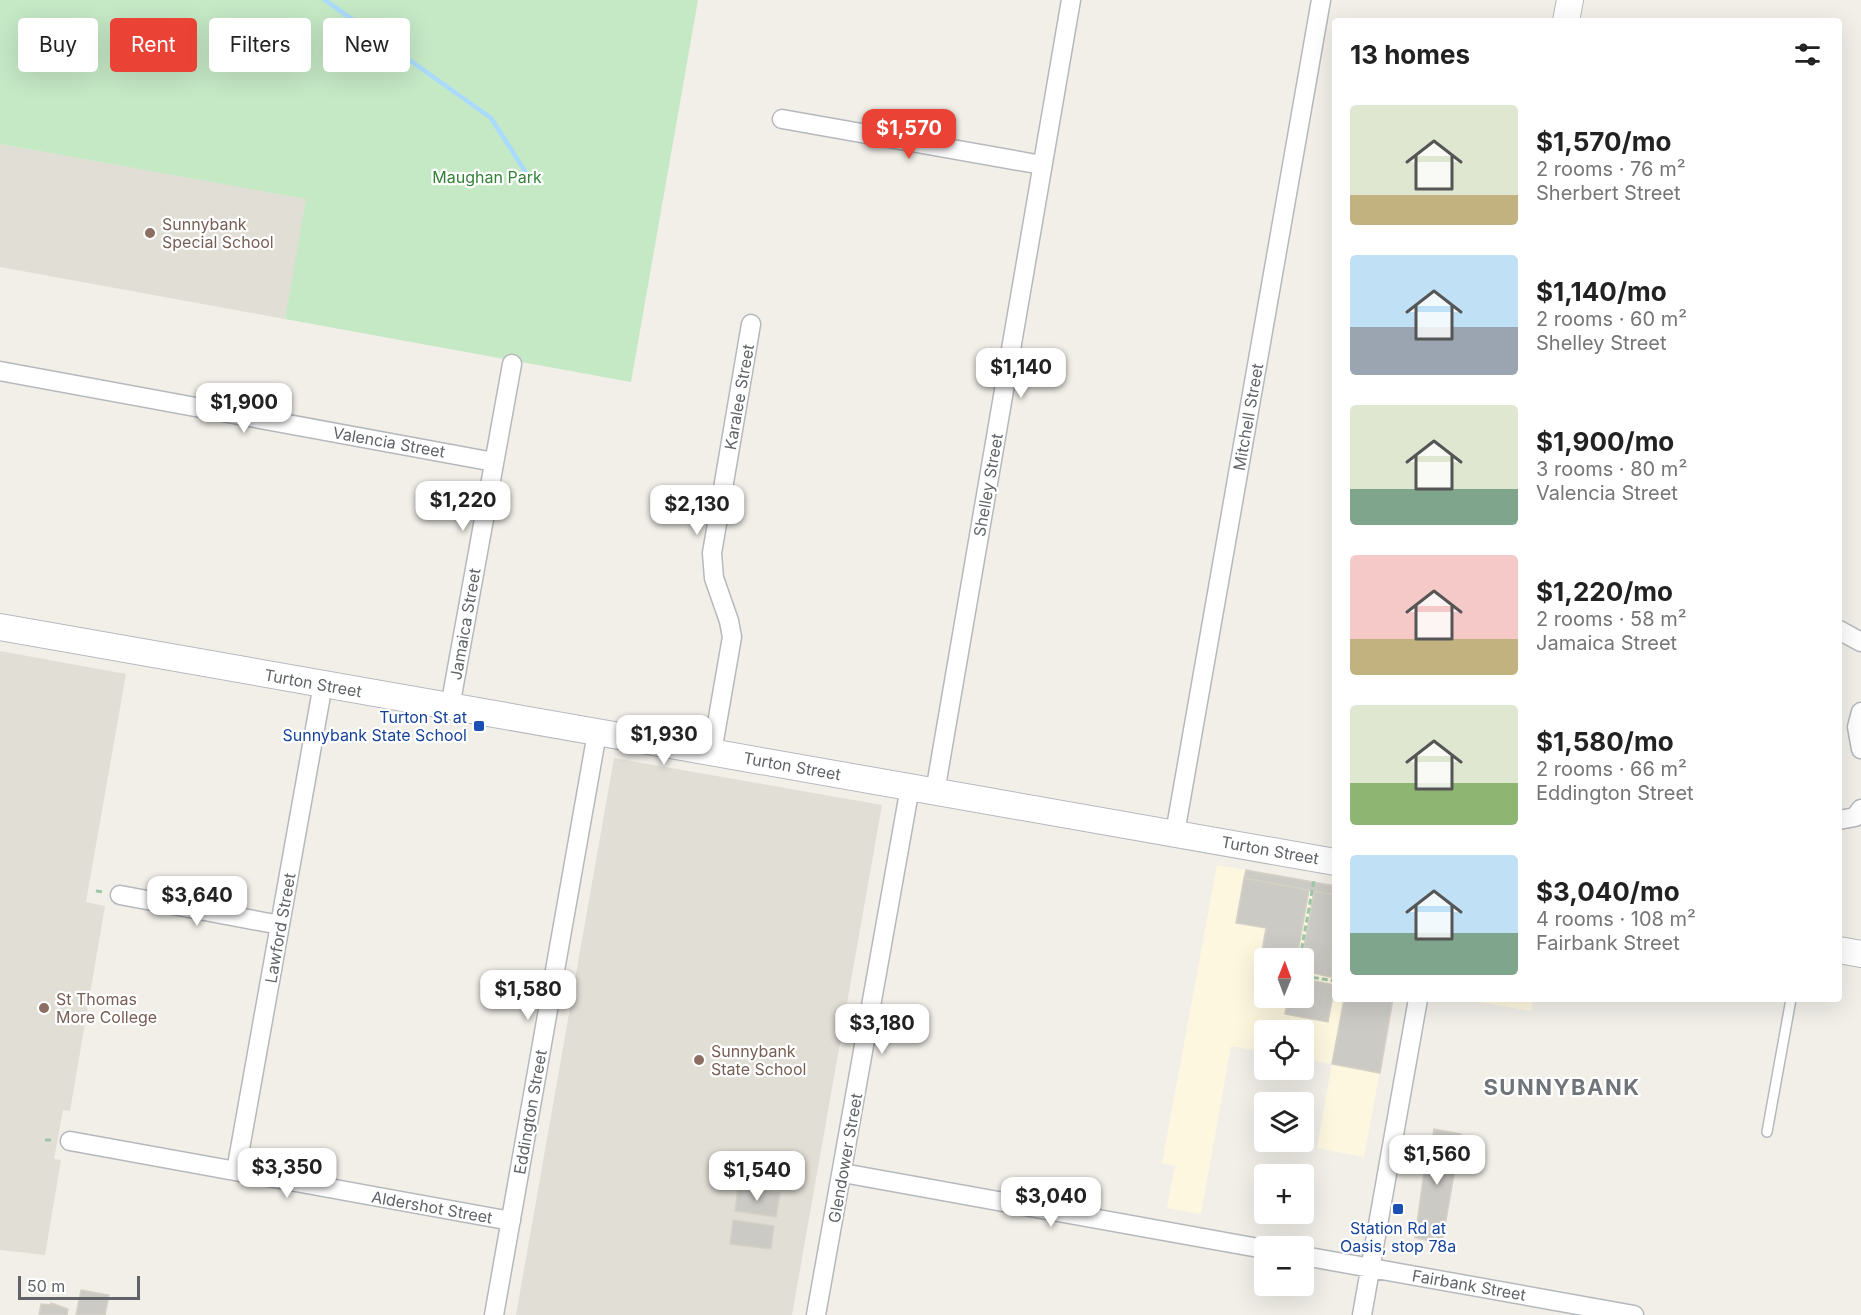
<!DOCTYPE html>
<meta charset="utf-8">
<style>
:root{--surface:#fff;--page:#f2f2f2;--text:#222;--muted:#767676;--accent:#ea4335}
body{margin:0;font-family:Inter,sans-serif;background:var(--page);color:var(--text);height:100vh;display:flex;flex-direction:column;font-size:22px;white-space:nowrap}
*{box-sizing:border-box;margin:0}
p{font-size:20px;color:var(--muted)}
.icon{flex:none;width:33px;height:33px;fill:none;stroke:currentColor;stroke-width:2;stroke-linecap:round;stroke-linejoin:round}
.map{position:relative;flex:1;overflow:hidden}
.details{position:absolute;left:1332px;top:18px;width:510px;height:984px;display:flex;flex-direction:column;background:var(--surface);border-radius:6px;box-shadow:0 6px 24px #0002}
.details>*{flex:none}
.top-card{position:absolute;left:18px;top:18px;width:570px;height:54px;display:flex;gap:12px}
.needle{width:39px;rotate:1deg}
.tools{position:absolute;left:1254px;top:948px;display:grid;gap:12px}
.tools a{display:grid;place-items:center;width:60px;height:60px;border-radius:6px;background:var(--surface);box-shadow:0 6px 24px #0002;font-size:30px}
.scale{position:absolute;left:18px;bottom:15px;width:122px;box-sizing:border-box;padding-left:6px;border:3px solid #5f6368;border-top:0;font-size:16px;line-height:21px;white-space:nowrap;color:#5f6368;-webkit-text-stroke:4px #fff;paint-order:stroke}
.price{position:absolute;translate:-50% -51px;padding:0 14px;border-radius:12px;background:#fff;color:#222;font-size:20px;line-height:39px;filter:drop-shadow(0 2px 3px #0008)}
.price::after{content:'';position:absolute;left:50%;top:36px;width:18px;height:14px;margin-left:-9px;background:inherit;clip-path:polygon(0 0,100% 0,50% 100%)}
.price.current{background:var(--accent);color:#fff}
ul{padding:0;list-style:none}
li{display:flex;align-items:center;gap:18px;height:150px;padding:0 18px}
li span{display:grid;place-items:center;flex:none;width:168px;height:120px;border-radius:6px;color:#555}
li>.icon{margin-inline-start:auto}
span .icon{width:72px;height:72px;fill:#fffc;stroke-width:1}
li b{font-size:26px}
h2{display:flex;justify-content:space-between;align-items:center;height:72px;padding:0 18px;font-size:26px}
.tag{padding:0 21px;border-radius:6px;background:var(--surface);box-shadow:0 6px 24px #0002;font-size:21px;line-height:54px}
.tag.current{background:var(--accent);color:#fff}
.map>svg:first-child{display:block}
</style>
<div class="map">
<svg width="1861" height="1315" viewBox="0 0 1861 1315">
<rect width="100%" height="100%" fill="#f1efe8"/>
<path fill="#fef7e0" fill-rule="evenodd" d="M1217,865L1335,886V999H1393L1364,1157L1317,1148L1332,1064L1304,1059V1030H1264V1052L1231,1046L1201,1214L1167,1208L1175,1166L1162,1163ZM1264,958H1304V998H1264Z
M1462,999H1533L1531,1011Z"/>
<path fill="#e1ded6" d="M0,144L307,199L285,319L0,267Z
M0,651L126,674L86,902L105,906L70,1111L63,1110L54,1159L61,1160L45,1255L0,1250Z
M614,758L882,805L792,1315H516Z"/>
<path fill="#c5e8c5" d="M0,0H698L631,382L285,319L306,199L0,144Z"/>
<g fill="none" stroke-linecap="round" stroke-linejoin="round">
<path stroke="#aadaff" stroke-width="4.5" d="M325,0L491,118L532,182"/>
</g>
<path fill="#cccac5" stroke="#d6d1c6" stroke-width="1.5" d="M1246,870L1335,886V895L1244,878Z
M1244,878L1309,890L1297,958H1264V981L1257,980L1266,928L1236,923Z
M1314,891L1335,895V978L1304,971L1302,958Z
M1304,979L1335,985L1328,1022L1285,1014L1288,998H1304Z
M1344,999H1393L1380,1073L1332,1064Z
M1434,1129L1461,1134L1442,1243L1415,1238L1427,1151H1431Z
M738,1188L780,1193L776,1217L735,1211Z
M733,1220L774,1226L771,1249L730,1244Z
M81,1290L109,1295L105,1315H76Z
M51,1303L68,1309L67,1315H39L41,1304L51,1305Z"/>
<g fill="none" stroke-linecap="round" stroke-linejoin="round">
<g stroke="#b5b8bc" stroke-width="12">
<path id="lane" d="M1767,1132L1791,999"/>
</g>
<g stroke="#b5b8bc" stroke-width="21">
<path id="street" d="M782,119L1042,165
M0,371L494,462
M1839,630L1861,642
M450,707L512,364
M1861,712L1857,727L1861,749
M712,752L732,637L729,621L714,578L712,553L751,324
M935,792L1071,0
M1839,820L1855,817L1861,809
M1175,833L1321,0
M120,895L280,925
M70,1141L511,1221
M236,1171L323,684
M843,1173L1264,1249
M1304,1256L1634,1315
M494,1315L597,733
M816,1315L910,787
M1362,1315L1418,999"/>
</g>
<g stroke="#b6babf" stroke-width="28">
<path id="secondary" d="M1566,21L1570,0
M0,627L1335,862
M1839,950L1861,954"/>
</g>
<path stroke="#9cc7a9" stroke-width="3" stroke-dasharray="6 3" stroke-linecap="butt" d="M96,891L104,892
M1300,958L1314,880
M1304,976L1335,981
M45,1140H53"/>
<use href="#lane" stroke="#fff" stroke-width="9"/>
<use href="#street" stroke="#fff" stroke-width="18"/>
<use href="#secondary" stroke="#fff" stroke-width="26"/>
</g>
<g fill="#8d6e63" stroke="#fff" stroke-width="2">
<circle cx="150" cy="233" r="6"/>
<circle cx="44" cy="1008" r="6"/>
<circle cx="699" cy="1060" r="6"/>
</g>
<g fill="#1a4fb4" stroke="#fff" stroke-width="2">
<rect x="473" y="720" width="12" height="12" rx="3"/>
<rect x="1392" y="1203" width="12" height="12" rx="3"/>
</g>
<g text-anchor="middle" stroke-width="4.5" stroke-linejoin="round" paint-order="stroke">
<g font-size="16" fill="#348238" stroke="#fff">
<text x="487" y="183">Maughan Park</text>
</g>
<g font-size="16" fill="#785e54" stroke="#fff" text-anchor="start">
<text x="162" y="230">Sunnybank<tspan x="162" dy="18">Special School</tspan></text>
<text x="56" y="1005">St Thomas<tspan x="56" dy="18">More College</tspan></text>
<text x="711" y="1057">Sunnybank<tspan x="711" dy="18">State School</tspan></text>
</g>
<g font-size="16" fill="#5f6368" stroke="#fff">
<text transform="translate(739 397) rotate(-80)" y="6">Karalee Street</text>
<text transform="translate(1248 417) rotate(-80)" y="6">Mitchell Street</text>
<text transform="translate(389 442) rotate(10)" y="6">Valencia Street</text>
<text transform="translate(988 485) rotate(-80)" y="6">Shelley Street</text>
<text transform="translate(465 624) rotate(-80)" y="6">Jamaica Street</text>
<text transform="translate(313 683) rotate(10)" y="6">Turton Street</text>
<text transform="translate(792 766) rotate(10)" y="6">Turton Street</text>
<text transform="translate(1270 850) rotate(10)" y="6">Turton Street</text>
<text transform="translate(280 928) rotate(-80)" y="6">Lawford Street</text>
<text transform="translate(530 1112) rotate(-80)" y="6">Eddington Street</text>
<text transform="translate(845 1158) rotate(-80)" y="6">Glendower Street</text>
<text transform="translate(432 1207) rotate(10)" y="6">Aldershot Street</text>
<text transform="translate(1469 1285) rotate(10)" y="6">Fairbank Street</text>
</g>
<g font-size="16" fill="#164399" stroke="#fff" text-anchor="end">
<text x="467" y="723">Turton St at<tspan x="467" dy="18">Sunnybank State School</tspan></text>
<text x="1398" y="1234" text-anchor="middle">Station Rd at<tspan x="1398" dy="18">Oasis, stop 78a</tspan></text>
</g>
<g font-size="22" font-weight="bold" letter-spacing="1.5" fill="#70757a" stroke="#fff">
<text x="1562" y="1095">SUNNYBANK</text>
</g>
</g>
</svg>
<div class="tools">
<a><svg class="needle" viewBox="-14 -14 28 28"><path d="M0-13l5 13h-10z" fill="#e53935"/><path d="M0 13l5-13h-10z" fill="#767676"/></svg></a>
<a><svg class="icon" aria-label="locate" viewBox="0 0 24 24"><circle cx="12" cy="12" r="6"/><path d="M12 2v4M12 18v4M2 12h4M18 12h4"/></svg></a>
<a><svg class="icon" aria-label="layers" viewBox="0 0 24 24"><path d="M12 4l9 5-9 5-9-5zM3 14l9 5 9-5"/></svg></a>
<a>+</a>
<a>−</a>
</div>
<div class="scale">50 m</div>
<b class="price current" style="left:909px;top:160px">$1,570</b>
<b class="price" style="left:1021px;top:399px">$1,140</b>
<b class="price" style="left:244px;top:434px">$1,900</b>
<b class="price" style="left:463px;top:532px">$1,220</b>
<b class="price" style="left:697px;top:536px">$2,130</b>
<b class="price" style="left:664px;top:766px">$1,930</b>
<b class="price" style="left:197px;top:927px">$3,640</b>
<b class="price" style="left:528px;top:1021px">$1,580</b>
<b class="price" style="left:882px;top:1055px">$3,180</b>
<b class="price" style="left:1437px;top:1186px">$1,560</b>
<b class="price" style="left:287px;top:1199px">$3,350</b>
<b class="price" style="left:757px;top:1202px">$1,540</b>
<b class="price" style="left:1051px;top:1228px">$3,040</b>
<div class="top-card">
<a class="tag">Buy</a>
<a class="tag current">Rent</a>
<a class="tag">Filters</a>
<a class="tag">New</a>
</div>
<section class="details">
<h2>13 homes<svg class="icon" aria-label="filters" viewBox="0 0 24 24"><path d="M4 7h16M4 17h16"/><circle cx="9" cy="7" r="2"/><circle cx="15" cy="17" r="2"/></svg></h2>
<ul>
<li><span style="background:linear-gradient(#dfe7d0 75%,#c2b280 0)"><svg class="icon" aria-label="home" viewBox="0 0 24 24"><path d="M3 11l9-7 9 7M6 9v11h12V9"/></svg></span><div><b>$1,570/mo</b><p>2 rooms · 76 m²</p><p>Sherbert Street</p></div></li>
<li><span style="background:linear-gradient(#bfe0f5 60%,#9aa5b1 0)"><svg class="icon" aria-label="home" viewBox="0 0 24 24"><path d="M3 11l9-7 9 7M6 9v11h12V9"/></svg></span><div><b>$1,140/mo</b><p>2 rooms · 60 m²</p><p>Shelley Street</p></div></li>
<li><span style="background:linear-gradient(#dfe7d0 70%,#7fa58c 0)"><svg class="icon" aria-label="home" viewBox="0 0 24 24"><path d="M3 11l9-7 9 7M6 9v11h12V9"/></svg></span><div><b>$1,900/mo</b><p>3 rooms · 80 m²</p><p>Valencia Street</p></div></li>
<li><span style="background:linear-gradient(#f6c9c9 70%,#c2b280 0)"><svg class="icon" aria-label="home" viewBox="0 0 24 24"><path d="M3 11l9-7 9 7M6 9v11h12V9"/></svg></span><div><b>$1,220/mo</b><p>2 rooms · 58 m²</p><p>Jamaica Street</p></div></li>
<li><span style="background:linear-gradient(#dfe7d0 65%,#8fb573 0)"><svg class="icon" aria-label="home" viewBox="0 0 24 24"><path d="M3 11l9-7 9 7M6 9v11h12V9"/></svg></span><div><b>$1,580/mo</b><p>2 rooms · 66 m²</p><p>Eddington Street</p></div></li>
<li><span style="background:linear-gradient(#bfe0f5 65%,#7fa58c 0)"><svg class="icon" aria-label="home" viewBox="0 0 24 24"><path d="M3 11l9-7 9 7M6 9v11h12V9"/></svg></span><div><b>$3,040/mo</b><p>4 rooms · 108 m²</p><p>Fairbank Street</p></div></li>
</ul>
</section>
</div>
